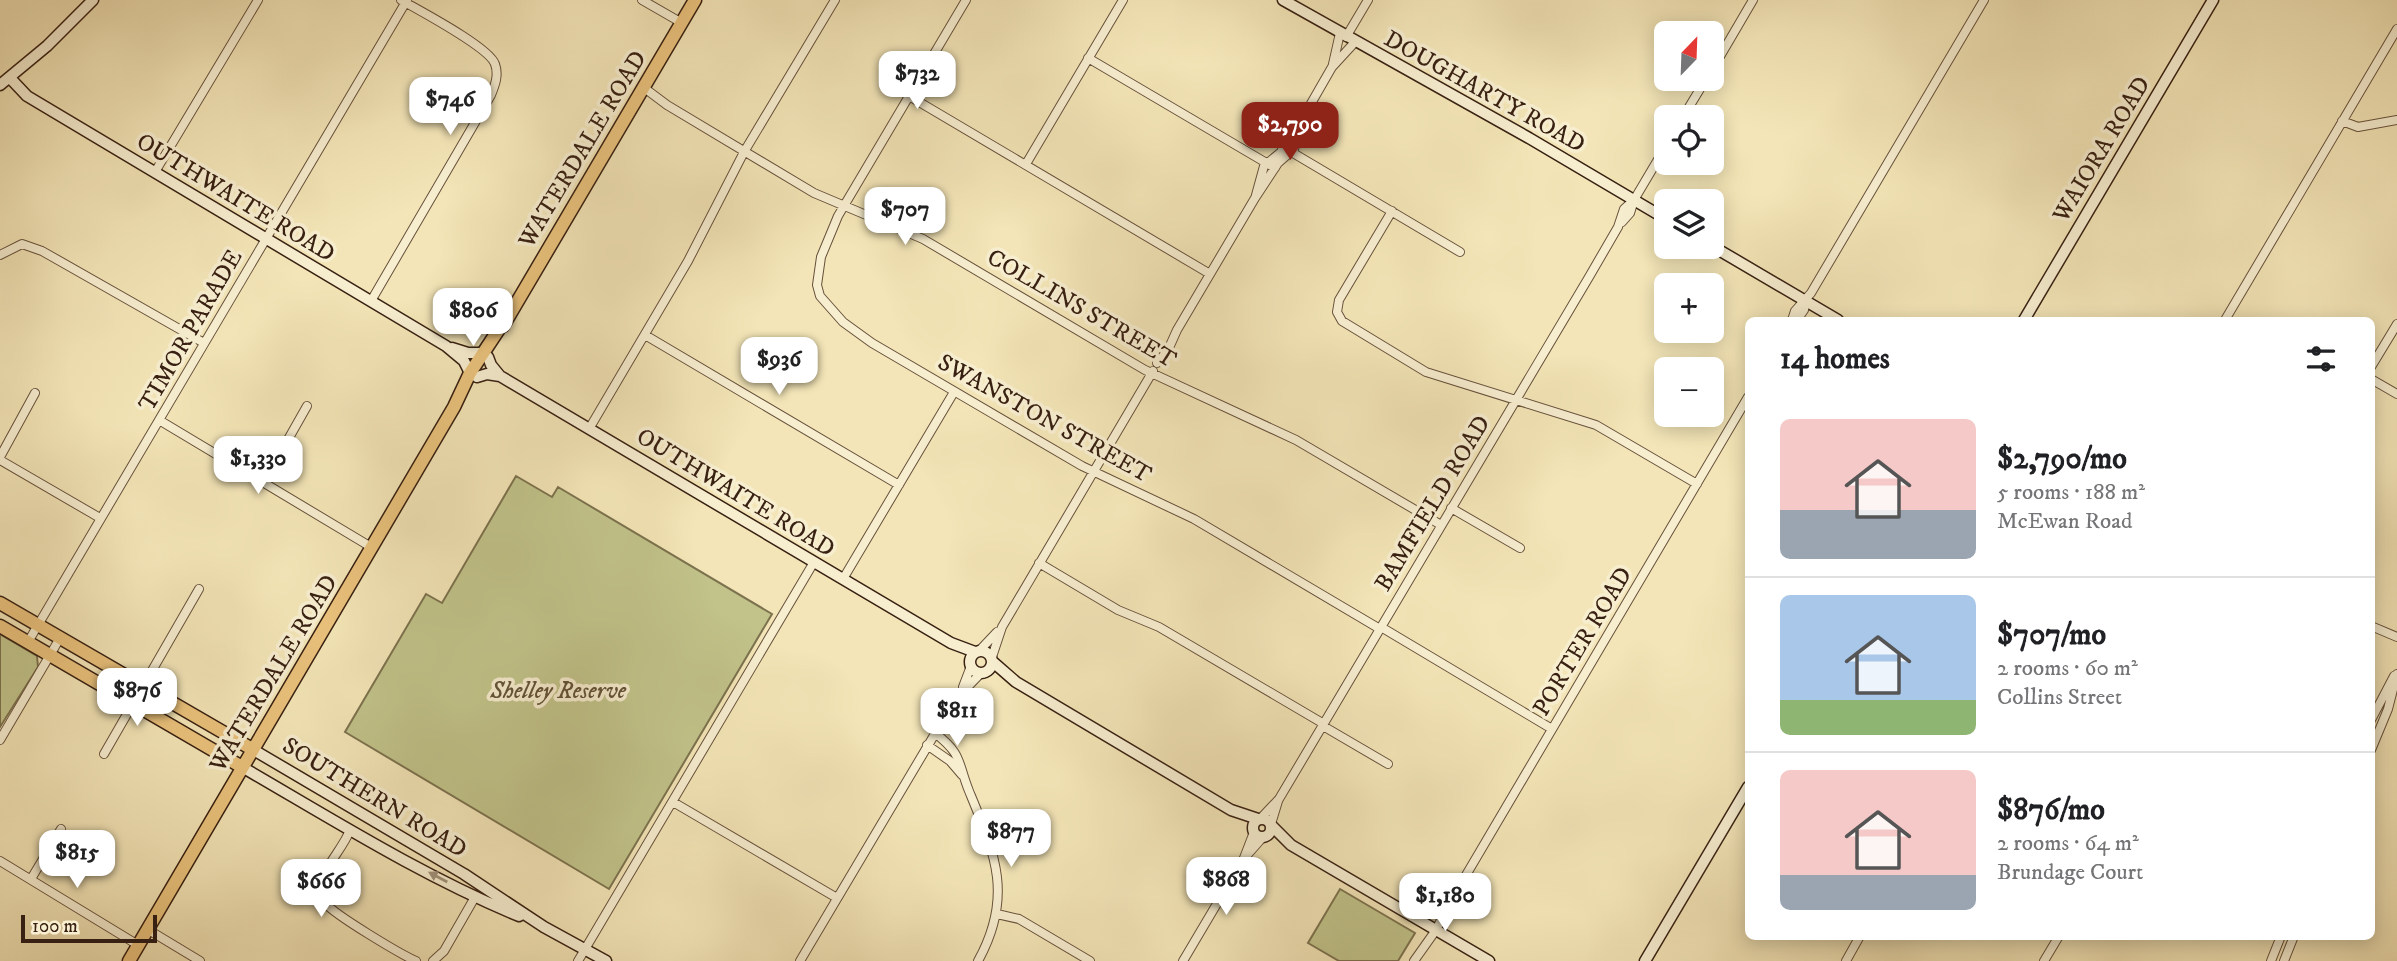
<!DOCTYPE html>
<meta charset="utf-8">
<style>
:root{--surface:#fff;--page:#f6f6f6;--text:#202124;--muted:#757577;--line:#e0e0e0;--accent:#8f2418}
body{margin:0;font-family:"IM FELL DW Pica",serif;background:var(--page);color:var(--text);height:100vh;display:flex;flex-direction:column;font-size:26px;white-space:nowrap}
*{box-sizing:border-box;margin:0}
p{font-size:23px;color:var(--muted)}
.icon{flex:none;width:38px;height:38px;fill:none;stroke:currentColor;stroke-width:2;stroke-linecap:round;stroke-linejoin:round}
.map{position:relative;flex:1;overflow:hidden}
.drawer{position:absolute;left:1745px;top:317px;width:630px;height:623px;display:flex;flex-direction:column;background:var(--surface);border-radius:10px;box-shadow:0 4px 18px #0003}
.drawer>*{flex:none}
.needle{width:46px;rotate:23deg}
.fabs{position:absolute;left:1654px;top:21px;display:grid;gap:14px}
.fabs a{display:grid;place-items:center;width:70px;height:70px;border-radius:10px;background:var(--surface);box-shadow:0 4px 18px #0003;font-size:35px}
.scale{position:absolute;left:21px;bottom:18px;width:136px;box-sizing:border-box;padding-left:7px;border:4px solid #382012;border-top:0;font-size:19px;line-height:24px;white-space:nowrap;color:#382012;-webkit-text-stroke:5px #f7eed0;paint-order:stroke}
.price{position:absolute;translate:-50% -60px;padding:0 16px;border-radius:14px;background:#fff;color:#222;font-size:23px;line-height:46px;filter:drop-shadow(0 2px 4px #0008)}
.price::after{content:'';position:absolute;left:50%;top:42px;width:21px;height:16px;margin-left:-10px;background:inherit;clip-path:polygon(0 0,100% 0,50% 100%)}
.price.selected{background:var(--accent);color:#fff}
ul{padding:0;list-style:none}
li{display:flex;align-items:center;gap:21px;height:175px;padding:0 35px}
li+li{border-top:2px solid var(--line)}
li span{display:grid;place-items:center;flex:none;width:196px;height:140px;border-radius:10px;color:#555}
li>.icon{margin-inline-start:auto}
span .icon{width:84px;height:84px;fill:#fffc;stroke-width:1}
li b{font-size:30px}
h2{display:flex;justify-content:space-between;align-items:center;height:84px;padding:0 35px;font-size:30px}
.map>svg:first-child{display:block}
</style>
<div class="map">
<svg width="2397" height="961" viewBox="0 0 2397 961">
<rect width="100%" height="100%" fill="#f3e5b7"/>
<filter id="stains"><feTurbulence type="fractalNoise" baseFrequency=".00286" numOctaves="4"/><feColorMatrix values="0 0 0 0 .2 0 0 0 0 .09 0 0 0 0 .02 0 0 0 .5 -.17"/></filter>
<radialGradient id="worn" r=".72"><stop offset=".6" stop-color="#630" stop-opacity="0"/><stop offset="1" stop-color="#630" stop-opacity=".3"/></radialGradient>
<path fill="#c1c38a" stroke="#7c724e" stroke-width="2" d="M516,476L552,497L558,487L772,614L609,889L345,732L426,594L442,603Z
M0,634L37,656L38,667L0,727Z
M1340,889L1415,933L1398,961H1339L1308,943Z"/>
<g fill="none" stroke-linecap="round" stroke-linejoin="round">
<g stroke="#67513b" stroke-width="10">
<path id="street" d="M642,0L682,23
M966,0L838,216L821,257L817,285L820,296L843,322L872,343L1082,466L1194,519L1380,629
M1346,37L1368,0
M1088,58L1275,168
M1333,64L1340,33
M1712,70L1753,0
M643,87L667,105L814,193L923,239L1145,370L1296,440L1441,525
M909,96L1210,274
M1683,117L1706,79
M2342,121L2358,127L2397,120
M1283,147L1460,252
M1026,164L1123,0
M155,172L258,0
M1256,195L1264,166L1281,152L1291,130L1301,118
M1392,211L1339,300L1337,312L1342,321L1426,372L1596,425L1697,484
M1622,222L1630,213L1634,200L1666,146
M0,255L22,244L42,251L204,343
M371,301L491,95C495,85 499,75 495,64C489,47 420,11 401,0
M1792,320L1795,311L1811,293L1984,0
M1797,320L1804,310L1806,301
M2225,320L2397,29
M645,335L899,485
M1157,363L1168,350L1177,330L1255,198L1278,163L1294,149L1305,114L1332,67L1355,42
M2371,367L2397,324
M2371,379L2397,394
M159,420L371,547
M589,429L688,261L744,152L835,0
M0,457L35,393
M0,460L100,518
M264,482L307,406
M1451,508L1520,548
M1039,563L1118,610L1159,627L1324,724
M843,579L954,392
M2371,626L2397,637
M1381,627L1552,729
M28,642L407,0
M980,650L997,632
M992,657L1002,627L1153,371
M963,687L971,666
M2371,720L2394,676
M1323,726L1388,764
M935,733C963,755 957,761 969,791C995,854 1014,896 978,961
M0,740L60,638
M927,745L950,761L962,775
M2371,750L2388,709L2397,674
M104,754L199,589
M673,802L837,898
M1261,818L1279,799L1589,277L1618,227L1624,209L1634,200
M1271,824L1278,801
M350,830C343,849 323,867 320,888C320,894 321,899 325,903C335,915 400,954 416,961
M1248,854L1263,837
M0,861L138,945
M31,879L61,829
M997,914L1019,919L1090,961
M147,929L200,961
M433,961L444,951L475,897
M578,961L814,562
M800,961L955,700L981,673
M1183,961L1244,858L1254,832
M1414,961L1436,930L1449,904L1748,397
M1846,961L1860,936
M2044,961L2059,936
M2271,961L2281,936
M2284,961L2294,936"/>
</g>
<g stroke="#382012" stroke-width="13">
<path id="secondary" d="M1283,0L1529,138L1666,219
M10,78L27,96L446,346L464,361L470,373
M0,85L47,46L93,0
M1712,246L1838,320
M2024,320L2213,0
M452,348L468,353H482
M488,357L491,365L500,376L951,643L975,652
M477,377L487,374L500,376
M970 662a11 11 0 1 1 22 0a11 11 0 1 1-22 0Z
M993,662L1016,682L1231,810L1258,819
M252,749L464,874L544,927L606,961
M242,767C332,819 422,876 519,916
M1253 828a9 9 0 1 1 18 0a9 9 0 1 1-18 0Z
M1272,826L1291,845L1489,961
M1645,961L1748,787"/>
</g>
<g stroke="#382012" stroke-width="15">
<path id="primary" d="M503,326L695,0
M0,603L252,749
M0,626L242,767
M129,961L454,407L470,373L505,320"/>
</g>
<use href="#street" stroke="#f7eed0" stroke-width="8"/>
<use href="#secondary" stroke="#f7eed0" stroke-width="10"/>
<use href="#primary" stroke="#eac27c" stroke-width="12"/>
</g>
<defs><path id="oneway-solid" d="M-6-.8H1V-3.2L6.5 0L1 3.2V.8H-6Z" transform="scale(1.75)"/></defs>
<use fill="#a1917a" href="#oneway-solid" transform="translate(438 877) rotate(-152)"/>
<g text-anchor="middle" stroke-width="7" stroke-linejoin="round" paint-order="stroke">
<g font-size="24" fill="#382012" stroke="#f7eed0">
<text transform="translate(1485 91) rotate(29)" y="8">DOUGHARTY ROAD</text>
<text transform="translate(582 149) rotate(-59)" y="8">WATERDALE ROAD</text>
<text transform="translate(2101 149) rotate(-59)" y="8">WAIORA ROAD</text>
<text transform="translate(236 197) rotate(31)" y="8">OUTHWAITE ROAD</text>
<text transform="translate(1082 308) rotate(30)" y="8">COLLINS STREET</text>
<text transform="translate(190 330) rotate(-60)" y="8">TIMOR PARADE</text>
<text transform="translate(1045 418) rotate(29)" y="8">SWANSTON STREET</text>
<text transform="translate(736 492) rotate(31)" y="8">OUTHWAITE ROAD</text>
<text transform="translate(1432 503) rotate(-59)" y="8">BAMFIELD ROAD</text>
<text transform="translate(1582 641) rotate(-59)" y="8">PORTER ROAD</text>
<text transform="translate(273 673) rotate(-59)" y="8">WATERDALE ROAD</text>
<text transform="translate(375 797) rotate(31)" y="8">SOUTHERN ROAD</text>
</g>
<g font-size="24" font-style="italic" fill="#615136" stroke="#f7eed0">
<text x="558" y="698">Shelley Reserve</text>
</g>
</g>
<rect width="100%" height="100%" filter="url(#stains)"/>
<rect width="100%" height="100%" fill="url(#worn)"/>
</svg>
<div class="fabs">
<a><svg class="needle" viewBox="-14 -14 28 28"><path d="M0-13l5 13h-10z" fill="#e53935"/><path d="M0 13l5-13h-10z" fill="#757577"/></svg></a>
<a><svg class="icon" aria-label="locate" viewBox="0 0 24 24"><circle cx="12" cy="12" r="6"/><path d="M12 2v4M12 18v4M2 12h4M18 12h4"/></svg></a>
<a><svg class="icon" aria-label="layers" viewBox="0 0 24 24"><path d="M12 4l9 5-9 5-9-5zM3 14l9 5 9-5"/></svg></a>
<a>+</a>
<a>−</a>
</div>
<div class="scale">100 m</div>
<b class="price" style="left:917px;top:111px">$732</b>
<b class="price" style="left:450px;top:137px">$746</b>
<b class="price selected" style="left:1290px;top:162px">$2,790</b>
<b class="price" style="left:905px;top:247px">$707</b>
<b class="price" style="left:473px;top:348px">$806</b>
<b class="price" style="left:779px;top:397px">$936</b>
<b class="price" style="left:258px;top:496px">$1,330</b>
<b class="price" style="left:137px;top:728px">$876</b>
<b class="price" style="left:957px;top:748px">$811</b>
<b class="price" style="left:1011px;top:869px">$877</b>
<b class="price" style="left:77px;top:890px">$815</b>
<b class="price" style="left:1226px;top:917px">$868</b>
<b class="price" style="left:321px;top:919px">$666</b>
<b class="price" style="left:1445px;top:933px">$1,180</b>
<section class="drawer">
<h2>14 homes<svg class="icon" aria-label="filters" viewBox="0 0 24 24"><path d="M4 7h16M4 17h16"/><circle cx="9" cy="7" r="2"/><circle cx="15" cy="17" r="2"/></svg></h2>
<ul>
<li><span style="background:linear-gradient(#f6c9c9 65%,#9aa5b1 0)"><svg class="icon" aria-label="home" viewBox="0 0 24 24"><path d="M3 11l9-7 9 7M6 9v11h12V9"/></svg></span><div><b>$2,790/mo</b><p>5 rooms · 188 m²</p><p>McEwan Road</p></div></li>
<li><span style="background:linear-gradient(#a9c7e8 75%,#8fb573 0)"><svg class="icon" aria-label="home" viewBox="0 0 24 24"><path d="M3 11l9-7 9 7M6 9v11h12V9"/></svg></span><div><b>$707/mo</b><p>2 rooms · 60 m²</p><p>Collins Street</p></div></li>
<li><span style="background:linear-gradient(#f6c9c9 75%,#9aa5b1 0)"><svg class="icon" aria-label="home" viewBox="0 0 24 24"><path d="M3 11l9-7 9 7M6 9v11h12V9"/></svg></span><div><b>$876/mo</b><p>2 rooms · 64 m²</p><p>Brundage Court</p></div></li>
</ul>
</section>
</div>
